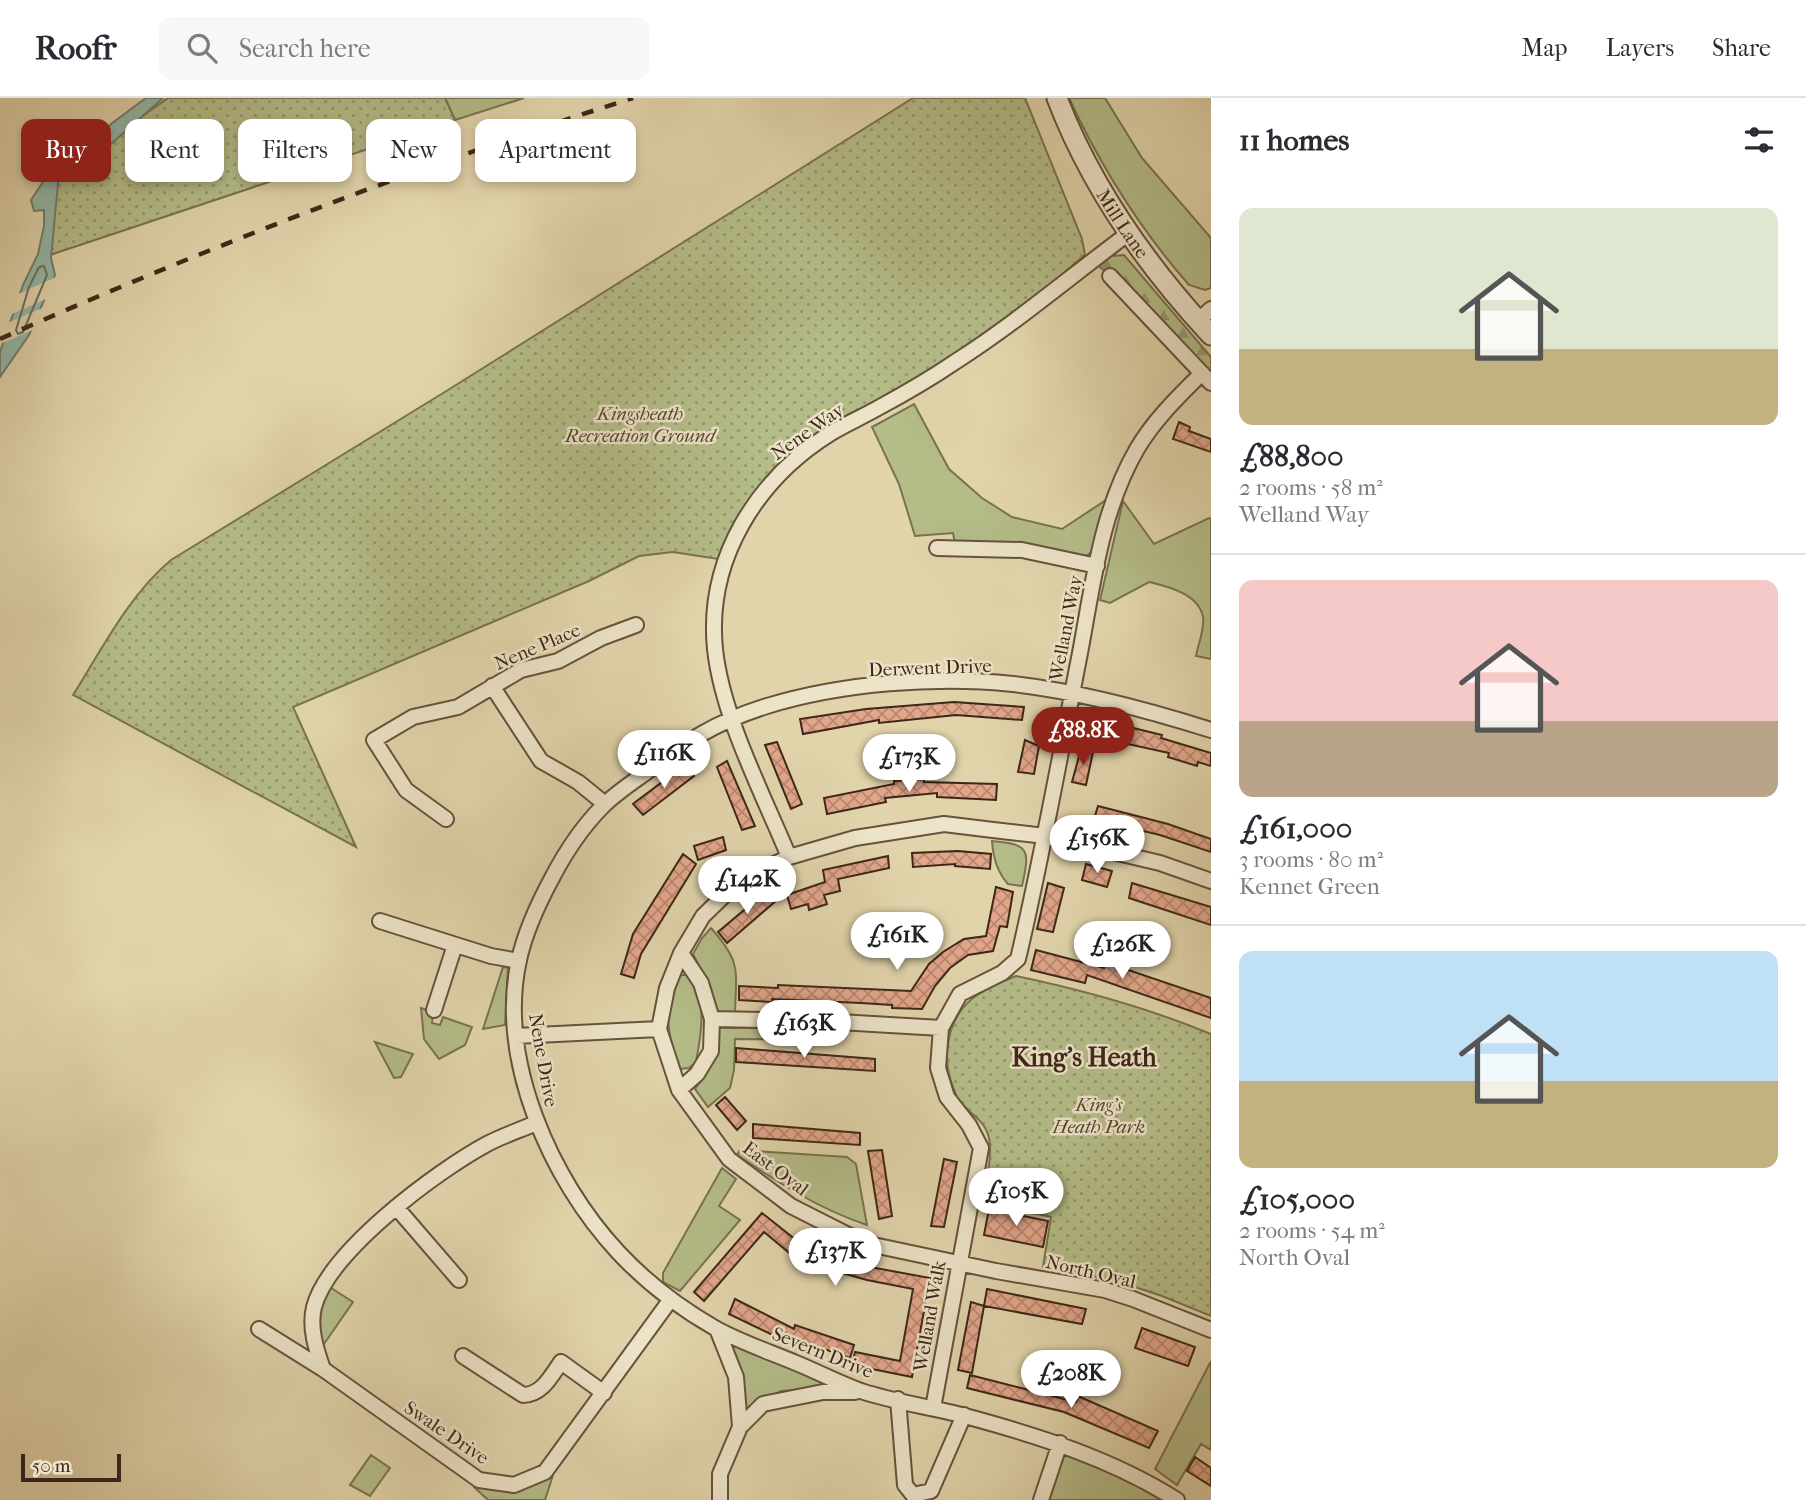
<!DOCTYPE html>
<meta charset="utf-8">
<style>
:root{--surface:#fff;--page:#f7f7f7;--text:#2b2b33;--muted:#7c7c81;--line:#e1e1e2;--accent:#8f2418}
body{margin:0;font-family:"IM FELL French Canon",serif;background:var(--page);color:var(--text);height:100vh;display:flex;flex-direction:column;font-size:26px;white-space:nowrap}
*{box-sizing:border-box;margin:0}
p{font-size:23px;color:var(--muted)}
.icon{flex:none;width:38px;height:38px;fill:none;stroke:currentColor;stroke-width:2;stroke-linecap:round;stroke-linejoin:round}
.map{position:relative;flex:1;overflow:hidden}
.drawer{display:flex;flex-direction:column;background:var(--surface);width:595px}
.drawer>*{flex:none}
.hud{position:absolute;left:21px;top:21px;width:665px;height:63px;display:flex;gap:14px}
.scale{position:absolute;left:21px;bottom:18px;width:100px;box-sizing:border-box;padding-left:7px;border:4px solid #3e2718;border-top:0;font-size:19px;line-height:24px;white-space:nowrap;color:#3e2718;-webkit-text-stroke:5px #ece3c8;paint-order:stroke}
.price{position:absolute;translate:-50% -60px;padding:0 16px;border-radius:24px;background:#fff;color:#222;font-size:23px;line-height:46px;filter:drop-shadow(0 2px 4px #0008)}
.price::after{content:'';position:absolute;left:50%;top:42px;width:21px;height:16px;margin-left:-10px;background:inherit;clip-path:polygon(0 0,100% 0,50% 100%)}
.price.active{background:var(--accent);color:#fff}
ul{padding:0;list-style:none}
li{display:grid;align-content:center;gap:14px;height:371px;padding:0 28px}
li+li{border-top:2px solid var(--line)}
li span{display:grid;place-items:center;height:217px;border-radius:14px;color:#555}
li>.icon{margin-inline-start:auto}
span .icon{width:126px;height:126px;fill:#fffc;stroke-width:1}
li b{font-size:30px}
h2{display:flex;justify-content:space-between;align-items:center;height:84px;padding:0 28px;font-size:30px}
.pill{padding:0 24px;border-radius:14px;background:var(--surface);box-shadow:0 4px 10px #0003;font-size:24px;line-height:63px}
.pill.active{background:var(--accent);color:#fff}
header{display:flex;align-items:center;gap:42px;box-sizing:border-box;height:98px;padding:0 35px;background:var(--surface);border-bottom:2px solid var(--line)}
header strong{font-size:33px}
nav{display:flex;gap:38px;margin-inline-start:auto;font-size:24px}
.search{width:490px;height:63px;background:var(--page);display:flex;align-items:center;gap:18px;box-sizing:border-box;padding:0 24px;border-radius:14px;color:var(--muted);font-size:26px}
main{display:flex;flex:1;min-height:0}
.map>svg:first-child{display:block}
</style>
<header>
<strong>Roofr</strong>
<div class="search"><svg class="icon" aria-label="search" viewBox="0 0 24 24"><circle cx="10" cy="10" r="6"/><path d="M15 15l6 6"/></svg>Search here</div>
<nav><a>Map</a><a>Layers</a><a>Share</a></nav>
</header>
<main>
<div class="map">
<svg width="1211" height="1402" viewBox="0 0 1211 1402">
<defs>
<pattern id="forest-firs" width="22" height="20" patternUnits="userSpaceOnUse" patternTransform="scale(1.75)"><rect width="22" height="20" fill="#b4bc88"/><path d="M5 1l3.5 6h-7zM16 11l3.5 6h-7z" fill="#94996e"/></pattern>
<pattern id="park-dots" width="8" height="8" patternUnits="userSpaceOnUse" patternTransform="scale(1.75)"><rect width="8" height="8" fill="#b4bc88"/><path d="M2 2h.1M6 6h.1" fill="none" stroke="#94996e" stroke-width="1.8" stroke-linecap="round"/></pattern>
<pattern id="building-cross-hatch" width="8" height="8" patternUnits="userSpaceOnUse" patternTransform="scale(1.75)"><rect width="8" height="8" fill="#e2a68a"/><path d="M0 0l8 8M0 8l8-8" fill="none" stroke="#b98770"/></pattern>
</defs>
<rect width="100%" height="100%" fill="#e1d4ab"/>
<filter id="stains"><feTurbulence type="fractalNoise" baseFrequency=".00286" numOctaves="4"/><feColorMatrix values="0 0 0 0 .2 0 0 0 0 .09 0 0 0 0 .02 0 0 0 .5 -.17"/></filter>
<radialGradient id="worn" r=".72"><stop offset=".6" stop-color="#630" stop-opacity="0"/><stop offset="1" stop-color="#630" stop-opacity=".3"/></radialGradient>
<path fill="#b4bc88" stroke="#797250" stroke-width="2" d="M445,0H524L455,22Z
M1069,0H1105L1142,60L1211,140V190L1205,192L1189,187C1139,130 1101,69 1069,0Z
M914,306L949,371L982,400L1012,419L1062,431L1106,402L1093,453L1083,460L1011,444L955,446L953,435L915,438L899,386L872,329Z
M1123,403L1154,446L1209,420L1211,421V561L1196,558C1198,547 1205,530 1203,519C1199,496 1169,489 1149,484L1110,505L1100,502Z
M992,743C1030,746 1030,752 1022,788L1008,786C997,774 993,759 992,743Z
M711,830C742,865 736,872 735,916L716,914L711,891L693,856L702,840Z
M503,869L508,870L505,927L483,931Z
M676,877H686C709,897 701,938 696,964L689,970L679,971C665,927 666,921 676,877Z
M421,910L433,914L432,925L440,927L443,919L472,929L465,947L439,961L424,941Z
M715,930H813L814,942L735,941L734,972L730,990L708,1009L695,991L706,976Z
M375,944L413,956L401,979L394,980Z
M740,1052L847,1059L856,1066L867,1127C819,1111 779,1085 737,1057Z
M722,1070L736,1081L719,1108L740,1122L680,1193L663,1184V1175Z
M328,1188L353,1204L324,1246C313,1227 321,1207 328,1188Z
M732,1244L825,1285L823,1290L781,1293L747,1310L744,1309C743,1286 740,1268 730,1247Z
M1211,1263V1352L1201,1346L1177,1387L1155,1371Z
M371,1357L390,1370L370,1398L350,1387Z
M1069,1357L1135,1386L1161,1402H1045L1060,1360Z
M550,1374L553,1377L545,1402H488L474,1389L476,1386L497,1391Z"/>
<path fill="url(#forest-firs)" stroke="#797250" stroke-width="2" d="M1124,157L1211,259V282L1115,181L1096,166L1111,158Z"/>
<path fill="url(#park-dots)" stroke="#797250" stroke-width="2" d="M168,0H445L455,22L47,158L57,79Z
M913,0H1025L1082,141L1085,157L1037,198L974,245L776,371C749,401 735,424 718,461L673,454L639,458L589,483L293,609L356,749L73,597C102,551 129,497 171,462L448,292Z
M1016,878C1083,892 1148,910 1211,936V1218L1162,1198L1117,1183L1043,1169L1051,1119L982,1104C985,1085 993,1060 989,1040C985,1022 970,1016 959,1003C956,999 955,993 953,989C941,959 947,921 973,900C986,890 1001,884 1016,878Z"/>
<path fill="#94b8a9" stroke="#727e6f" stroke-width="2" d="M146,0H163L103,53L78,60L59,75L51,160L55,177L29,237L0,279V254L23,187L38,156L44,128V112L34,113L31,102L49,75L68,56L94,47L111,26Z"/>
<path fill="#e1d4ab" d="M58,178L48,200L10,217L16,197Z
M45,209L35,231L0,246L7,225Z"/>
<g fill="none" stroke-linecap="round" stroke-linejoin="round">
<path stroke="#697060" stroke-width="2" d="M44,168L47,177L23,234L18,236L16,232L29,189L39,169Z"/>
</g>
<path fill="url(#building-cross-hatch)" stroke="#3e2718" stroke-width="2" d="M1179,324L1190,329L1189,333L1211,341V354L1173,341Z
M954,604L1024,609L1022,622L956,617L879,625V622L803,636L800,621L866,611Z
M1117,626L1162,637L1161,640L1211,655V668L1198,664L1197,668L1168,659L1169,655L1114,643Z
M1025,642L1039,648L1034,676L1018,674Z
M777,644L802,706L791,711L765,647Z
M1081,651L1093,654L1086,687L1072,684Z
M727,663L755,728L742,732L717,669Z
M686,666L694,678L643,717L633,706Z
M924,681V684L997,686L996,702L937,699V695L885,700L886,704L827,716L824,700L894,686V683Z
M1098,708L1168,726L1211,741V754L1160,737L1094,721Z
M723,739L726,752L698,762L694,748Z
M958,753L991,756L990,771L955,768V766L913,769L912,755Z
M683,756L696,766L641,856L634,880L621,876L633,836Z
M888,758L889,770L838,781L840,793L824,797L827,806L809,812L808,806L791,811L787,797L825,784L823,772Z
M1086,766L1112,773L1107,789L1082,782Z
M1048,785L1064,790L1053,834L1037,831Z
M1132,785L1211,809V827L1129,800Z
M996,789L1013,794L1007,829L1000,828L993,853L968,857L950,870L935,888L922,911L892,910V907L861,905L772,901V904L739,902V888L778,890V887L911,893L929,866L943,854L964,841L986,838Z
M768,792L777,802L727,845L718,834Z
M1036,852L1104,870L1105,864L1211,900V920L1087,877L1085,885L1031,872Z
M736,950L875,961V973L736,964Z
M725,999L746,1023L737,1032L716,1007Z
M753,1026L860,1035V1047L753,1040Z
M882,1052L892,1118L879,1121L868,1053Z
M944,1061L957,1064L944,1129L931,1128Z
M989,1111L1048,1123L1043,1149L984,1137Z
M762,1115L805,1149L870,1169L930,1180L912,1279L852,1267L855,1254L900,1263L913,1191L867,1182L799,1163L764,1134L704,1203L694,1194Z
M987,1191L1086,1211L1082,1226L984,1208Z
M735,1201L794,1231L795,1227L854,1247L850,1260L787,1238L785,1243L729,1216Z
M971,1204L984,1208L972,1275L958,1272Z
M1142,1230L1195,1249L1188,1268L1135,1250Z
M970,1277L1076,1304L1078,1298L1158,1333L1149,1350L1064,1314L967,1290Z
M1195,1359L1211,1370V1388L1187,1373Z"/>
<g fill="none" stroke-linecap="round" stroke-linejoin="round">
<g stroke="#67523d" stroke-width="18">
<path id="minor" d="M1110,178L1211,285
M1198,223L1211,211
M937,450L1022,452L1097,468
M492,588L541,663L578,684L605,706
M446,721L406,692L374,642L413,619L458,609L521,572L558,563L601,540L636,527
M789,759C763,696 722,618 715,551C706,461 757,381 831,335C846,326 862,319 878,310C904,296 930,281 955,264C1016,225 1071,178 1129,135
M1211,783L1160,765L1045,738L993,732L944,726L855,740L789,759L739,783L703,818L681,855L667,890L659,931L679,992L729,1061L791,1108L864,1145L996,1173L1105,1192L1133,1201L1211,1232
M380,823L491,858L519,863
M434,912L455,847
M712,921L822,923L941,930
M516,938L659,931
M679,992L697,976L711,953L712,921L701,885L681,855
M536,1025C520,1032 502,1038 487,1046C437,1073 329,1153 314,1209C309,1230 316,1251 323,1271L479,1382L514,1387L545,1374L671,1201
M396,1109L459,1182
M259,1231L323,1271
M717,1231L736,1279L740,1329L720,1376V1402
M463,1258L523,1297C542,1297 551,1278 561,1264L604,1295
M898,1301L905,1387L913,1397L931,1393L964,1317
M933,1310L981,1050L969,1027L947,999L938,970L941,930L960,896L1002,875L1018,861C1042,760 1060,657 1080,555C1093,486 1101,413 1137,351C1154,322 1178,299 1202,275
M740,1329L763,1306L823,1294H855
M1041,1402L1060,1345
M1177,1402C1112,1361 1039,1338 965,1318C931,1309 894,1304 861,1293C839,1285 818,1274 796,1265C770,1254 740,1244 715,1230C680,1210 645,1183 618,1154C551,1082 497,962 519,862C525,834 538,806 552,780C565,755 582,729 603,708C615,696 630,686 644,676C686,643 716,624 767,608C842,585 936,578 1013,586C1075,593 1151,613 1211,632"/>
</g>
<g stroke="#67523d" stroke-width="23">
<g id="tertiary">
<path id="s1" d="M1057,0C1091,89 1147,168 1211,237"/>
</g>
</g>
<use href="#minor" stroke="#ece3c8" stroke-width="14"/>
<use href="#tertiary" stroke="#ece3c8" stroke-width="19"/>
<path stroke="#3e2718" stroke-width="4.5" stroke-dasharray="12 12" stroke-linecap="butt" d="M0,241C205,150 419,68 633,0"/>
</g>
<g text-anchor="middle" stroke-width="5" stroke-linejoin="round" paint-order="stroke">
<g font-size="19" fill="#3e2718" stroke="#ece3c8">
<text dy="7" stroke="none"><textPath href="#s1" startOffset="142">Mill Lane</textPath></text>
<text transform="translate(807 333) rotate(-35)" y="7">Nene Way</text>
<text transform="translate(1065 530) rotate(-79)" y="7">Welland Way</text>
<text transform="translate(537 548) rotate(-23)" y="7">Nene Place</text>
<text transform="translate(930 569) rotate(-2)" y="7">Derwent Drive</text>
<text transform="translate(544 962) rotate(80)" y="7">Nene Drive</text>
<text transform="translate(776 1070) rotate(37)" y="7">East Oval</text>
<text transform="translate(1091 1173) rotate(13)" y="7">North Oval</text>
<text transform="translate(929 1218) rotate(-80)" y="7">Welland Walk</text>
<text transform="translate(823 1254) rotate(22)" y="7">Severn Drive</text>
<text transform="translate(447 1334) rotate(34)" y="7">Swale Drive</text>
</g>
<g font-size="19" font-style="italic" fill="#56452e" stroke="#ece3c8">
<text x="640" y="322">Kingsheath<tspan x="640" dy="22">Recreation Ground</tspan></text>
<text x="1099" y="1013">King's<tspan x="1099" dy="22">Heath Park</tspan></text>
</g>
<g font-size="26" font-weight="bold" fill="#3e2718" stroke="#ece3c8">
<text x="1084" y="968">King's Heath</text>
</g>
</g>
<rect width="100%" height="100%" filter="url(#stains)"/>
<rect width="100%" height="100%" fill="url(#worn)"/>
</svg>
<div class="scale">50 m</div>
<b class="price active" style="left:1083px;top:669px">£88.8K</b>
<b class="price" style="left:664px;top:692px">£116K</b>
<b class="price" style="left:909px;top:696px">£173K</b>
<b class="price" style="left:1097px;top:777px">£156K</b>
<b class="price" style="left:747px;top:818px">£142K</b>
<b class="price" style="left:897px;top:874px">£161K</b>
<b class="price" style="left:1122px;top:883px">£126K</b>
<b class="price" style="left:804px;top:962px">£163K</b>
<b class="price" style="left:1016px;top:1130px">£105K</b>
<b class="price" style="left:835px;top:1190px">£137K</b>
<b class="price" style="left:1071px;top:1312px">£208K</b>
<div class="hud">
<a class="pill active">Buy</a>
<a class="pill">Rent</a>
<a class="pill">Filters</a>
<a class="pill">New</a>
<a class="pill">Apartment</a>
</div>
</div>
<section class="drawer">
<h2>11 homes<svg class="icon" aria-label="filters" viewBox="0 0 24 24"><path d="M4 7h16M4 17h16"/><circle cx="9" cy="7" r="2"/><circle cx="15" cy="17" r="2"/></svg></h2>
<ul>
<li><span style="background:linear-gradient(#dfe7d0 65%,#c2b280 0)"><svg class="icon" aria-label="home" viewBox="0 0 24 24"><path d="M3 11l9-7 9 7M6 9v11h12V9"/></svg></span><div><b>£88,800</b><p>2 rooms · 58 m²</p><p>Welland Way</p></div></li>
<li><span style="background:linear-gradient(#f6c9c9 65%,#b9a48a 0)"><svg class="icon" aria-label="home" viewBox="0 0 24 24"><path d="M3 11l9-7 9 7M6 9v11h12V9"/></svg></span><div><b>£161,000</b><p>3 rooms · 80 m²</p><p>Kennet Green</p></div></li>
<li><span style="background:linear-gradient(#bfe0f5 60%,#c2b280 0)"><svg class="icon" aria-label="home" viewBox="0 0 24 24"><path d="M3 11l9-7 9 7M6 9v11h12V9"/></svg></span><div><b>£105,000</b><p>2 rooms · 54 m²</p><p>North Oval</p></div></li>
</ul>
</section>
</main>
